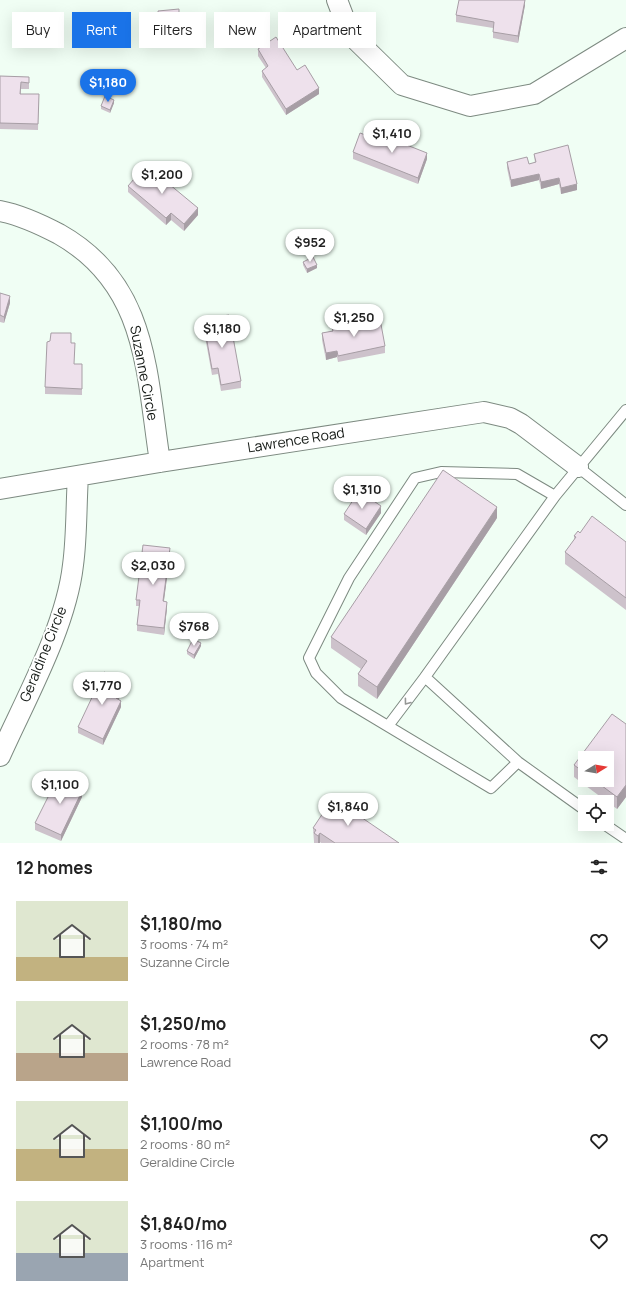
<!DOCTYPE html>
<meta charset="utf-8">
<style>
:root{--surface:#fff;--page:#f2f2f2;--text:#222;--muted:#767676;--accent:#1a73e8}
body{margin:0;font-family:Manrope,sans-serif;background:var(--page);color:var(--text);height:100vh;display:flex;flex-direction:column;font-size:15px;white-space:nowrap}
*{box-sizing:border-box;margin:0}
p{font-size:13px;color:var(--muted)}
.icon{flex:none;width:22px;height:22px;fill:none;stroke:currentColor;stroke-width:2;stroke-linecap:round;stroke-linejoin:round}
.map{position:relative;height:843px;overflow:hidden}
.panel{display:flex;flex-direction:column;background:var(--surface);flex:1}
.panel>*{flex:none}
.banner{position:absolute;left:12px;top:12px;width:400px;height:36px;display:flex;gap:8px}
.needle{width:26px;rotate:79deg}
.controls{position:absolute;left:578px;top:751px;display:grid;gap:8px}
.controls a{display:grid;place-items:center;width:36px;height:36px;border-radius:0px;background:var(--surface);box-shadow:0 4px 16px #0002;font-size:20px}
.price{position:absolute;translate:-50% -34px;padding:0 9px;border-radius:14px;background:#fff;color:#222;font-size:13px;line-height:26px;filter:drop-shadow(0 1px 2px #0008)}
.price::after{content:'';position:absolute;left:50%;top:24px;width:12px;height:9px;margin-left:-6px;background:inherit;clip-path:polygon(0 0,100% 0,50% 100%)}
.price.active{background:var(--accent);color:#fff}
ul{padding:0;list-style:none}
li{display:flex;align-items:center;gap:12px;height:100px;padding:0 16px}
li span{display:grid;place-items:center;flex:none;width:112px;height:80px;border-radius:0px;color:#555}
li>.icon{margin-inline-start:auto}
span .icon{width:48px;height:48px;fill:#fffc;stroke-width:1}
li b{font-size:17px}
h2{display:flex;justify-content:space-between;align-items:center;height:48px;padding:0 16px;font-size:17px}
.pill{padding:0 14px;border-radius:0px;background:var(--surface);box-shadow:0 4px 16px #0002;font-size:14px;line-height:36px}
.pill.active{background:var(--accent);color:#fff}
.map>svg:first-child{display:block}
</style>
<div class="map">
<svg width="626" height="843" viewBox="0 0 626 843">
<rect width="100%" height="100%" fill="#f0fef4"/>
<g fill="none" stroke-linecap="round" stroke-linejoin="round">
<g stroke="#7d8a81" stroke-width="12">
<path id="service" d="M578,467L626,505
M388,726L425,677
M518,762L491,788L341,698L316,673L309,658L349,578L415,478L441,472L517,474L555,496
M585,810L518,762L425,677L555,496L626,410
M604,824L626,839"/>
</g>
<g stroke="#7d8a81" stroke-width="22">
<path id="minor" d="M337,0L350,34L402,85L470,106L534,94L626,38
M0,211C21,215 40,224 59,234C148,284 146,372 160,462
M0,489L160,462L484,412L510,418L521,424L578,467
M0,756C26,698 66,627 73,565C77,536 76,506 78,476"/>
</g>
<use href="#service" stroke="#fff" stroke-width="10"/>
<use href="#minor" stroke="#fff" stroke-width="20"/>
</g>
<path fill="#cdc2cb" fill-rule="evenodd" d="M525,5L518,43L493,38V28L456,22V15Z
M158,15L179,19V22L159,24Z
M170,37L180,42L175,46L170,40Z
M258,49L297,70L319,94L286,115L262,77V71L266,68L258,56Z
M0,76L29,77V89H21V94H39L38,130L0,129Z
M114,103L110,113L101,109V106Z
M353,152L427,159L418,184L353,159Z
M534,154L577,190L561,194L559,184L541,189L539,180L511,187L507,168V162L529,164L535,163Z
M128,186L198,215L184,231L171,220L166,225L128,192Z
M303,262L317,268L307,273L303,265Z
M0,293L10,303L4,323L0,322Z
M203,319L241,381V388L221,391L218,374L212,375L203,326Z
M332,328L385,346V353L338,362L337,357L326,360L322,340V333L332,331Z
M71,343L74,364H82V395L45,394V387Z
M381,513L366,535L344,520V514Z
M497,518L377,699L358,686V674L361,669L331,648V637Z
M580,533L626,542V610L565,564V552L574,540V536Z
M170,555L164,601L167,608L164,635L137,631V625L139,606H136V600Z
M201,646L194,659L187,654V651Z
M123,690L119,699L121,707L103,745L78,733V727Z
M626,724V797L617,809L574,777V765ZM585,758L607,780H585Z
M61,781L82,789L81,791L82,797L61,841L35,830V823Z
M313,828L399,843H321L320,842V843H314V842Z"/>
<path fill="#a79ea5" d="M525,0V5L518,43V36Z
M180,39V42L175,46V43Z
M319,88V94L286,115V109Z
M114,100V103L110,113V110Z
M427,153V159L418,184V178Z
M539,174V180L511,187V180Z
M559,178V184L541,189V182Z
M577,184V190L561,194V188Z
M198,208V215L184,231V224Z
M171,213V220L166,225V218Z
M317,265V268L307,273V269Z
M10,296V303L4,323V317Z
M337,351V357L326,360V353Z
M381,506V513L366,535V529Z
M497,507V518L377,699V687Z
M170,548V555L163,607V601Z
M167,602V608L164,635V628Z
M201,643V646L194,659V655Z
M123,684V690L116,705V698Z
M121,701V707L103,745V739Z
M82,783V789L78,796V789Z
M626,785V797L617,809V797Z
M82,791V797L61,841V835Z
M320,833V843H318V836Z"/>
<path fill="#eee1ec" stroke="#a79ea5" d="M459,0H525L518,36L493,32L494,22L456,15Z
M179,9V19L159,21L158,11Z
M175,33L180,39L175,43L170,37Z
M276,37L297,70L305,65L319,88L286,109L262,71L268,66L258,49Z
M0,76L29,77V83L21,82L20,94H39L38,124L0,123Z
M105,96L114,100L110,110L101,106Z
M360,133L382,141L384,136L427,153L418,178L353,152Z
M568,145L577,184L561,188L559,178L541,182L539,174L511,180L507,162L527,157L529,164L536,162L534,154Z
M146,165L198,208L184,224L171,213L166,218L128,186Z
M313,257L317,265L307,269L303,262Z
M0,293L10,296L4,317L0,315Z
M229,315L241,381L221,385L218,368L212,369L203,319Z
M380,319L385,346L338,356L337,351L326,353L322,333L333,331L332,328Z
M51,333H71V343H75L74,364H82V389L45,387L47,342L50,341Z
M443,470L497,507L377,687L358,674L367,661L331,637Z
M359,491L381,506L366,529L344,514Z
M592,516L626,542V598L565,552L576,537L574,536L578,531L580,533Z
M143,545L170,548L163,601L167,602L164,628L137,625L140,600H136Z
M193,639L201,643L194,655L187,651Z
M104,672L122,680L123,684L116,698L121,701L103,739L78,727Z
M612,714L626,724V785L617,797L594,780H607V758H585V773L574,765Z
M64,774L82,783L78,789L82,791L61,835L35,823L57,779L61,781Z
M333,798L399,843H335L320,833L318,836L314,833L316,830L313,828Z"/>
<defs><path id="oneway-chevron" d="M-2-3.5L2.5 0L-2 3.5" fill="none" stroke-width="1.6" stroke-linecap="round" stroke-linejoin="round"/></defs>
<use stroke="#959795" href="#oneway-chevron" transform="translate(407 702) rotate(127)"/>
<g text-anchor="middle" stroke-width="4" stroke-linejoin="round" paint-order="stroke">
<g font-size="14" fill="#131814" stroke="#fff">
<text transform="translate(144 373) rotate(79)" y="5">Suzanne Circle</text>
<text transform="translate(296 440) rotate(-9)" y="5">Lawrence Road</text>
<text transform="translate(43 654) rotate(-68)" y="5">Geraldine Circle</text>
</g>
</g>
</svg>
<div class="controls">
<a><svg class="needle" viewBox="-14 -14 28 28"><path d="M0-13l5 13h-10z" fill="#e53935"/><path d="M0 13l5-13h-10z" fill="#767676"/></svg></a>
<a><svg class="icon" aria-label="locate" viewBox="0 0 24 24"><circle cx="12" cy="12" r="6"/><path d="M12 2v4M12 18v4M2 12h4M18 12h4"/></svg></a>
</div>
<b class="price active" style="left:108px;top:103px">$1,180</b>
<b class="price" style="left:392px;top:154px">$1,410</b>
<b class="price" style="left:162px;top:195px">$1,200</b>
<b class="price" style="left:310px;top:263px">$952</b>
<b class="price" style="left:354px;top:338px">$1,250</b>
<b class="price" style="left:222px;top:349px">$1,180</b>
<b class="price" style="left:362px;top:510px">$1,310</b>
<b class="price" style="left:153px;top:586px">$2,030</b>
<b class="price" style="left:194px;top:647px">$768</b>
<b class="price" style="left:102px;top:706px">$1,770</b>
<b class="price" style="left:60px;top:805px">$1,100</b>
<b class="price" style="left:348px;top:827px">$1,840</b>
<div class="banner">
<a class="pill">Buy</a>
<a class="pill active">Rent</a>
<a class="pill">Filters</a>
<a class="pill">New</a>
<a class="pill">Apartment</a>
</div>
</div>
<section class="panel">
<h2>12 homes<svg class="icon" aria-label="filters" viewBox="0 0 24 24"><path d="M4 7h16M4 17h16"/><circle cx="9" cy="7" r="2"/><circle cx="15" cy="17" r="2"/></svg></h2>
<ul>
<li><span style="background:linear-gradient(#dfe7d0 70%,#c2b280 0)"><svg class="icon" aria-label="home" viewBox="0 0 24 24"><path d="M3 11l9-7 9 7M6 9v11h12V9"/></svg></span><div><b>$1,180/mo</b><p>3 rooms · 74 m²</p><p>Suzanne Circle</p></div><svg class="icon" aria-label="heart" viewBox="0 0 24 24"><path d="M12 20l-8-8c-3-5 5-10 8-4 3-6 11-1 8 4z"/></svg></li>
<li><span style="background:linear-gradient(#dfe7d0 65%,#b9a48a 0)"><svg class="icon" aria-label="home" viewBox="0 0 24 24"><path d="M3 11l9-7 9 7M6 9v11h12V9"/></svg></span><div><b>$1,250/mo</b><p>2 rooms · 78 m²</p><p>Lawrence Road</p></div><svg class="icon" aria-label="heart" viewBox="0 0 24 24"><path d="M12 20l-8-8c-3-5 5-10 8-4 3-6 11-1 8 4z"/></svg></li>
<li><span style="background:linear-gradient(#dfe7d0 60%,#c2b280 0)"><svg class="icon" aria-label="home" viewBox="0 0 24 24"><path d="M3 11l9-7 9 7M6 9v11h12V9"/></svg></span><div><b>$1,100/mo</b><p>2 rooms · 80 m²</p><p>Geraldine Circle</p></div><svg class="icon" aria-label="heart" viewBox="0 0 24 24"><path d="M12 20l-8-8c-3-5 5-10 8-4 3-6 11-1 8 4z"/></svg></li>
<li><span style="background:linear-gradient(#dfe7d0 65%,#9aa5b1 0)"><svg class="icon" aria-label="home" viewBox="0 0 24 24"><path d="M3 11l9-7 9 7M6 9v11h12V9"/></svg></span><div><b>$1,840/mo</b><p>3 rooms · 116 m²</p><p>Apartment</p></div><svg class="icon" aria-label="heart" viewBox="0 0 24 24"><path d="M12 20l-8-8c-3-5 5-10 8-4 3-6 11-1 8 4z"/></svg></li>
</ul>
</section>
